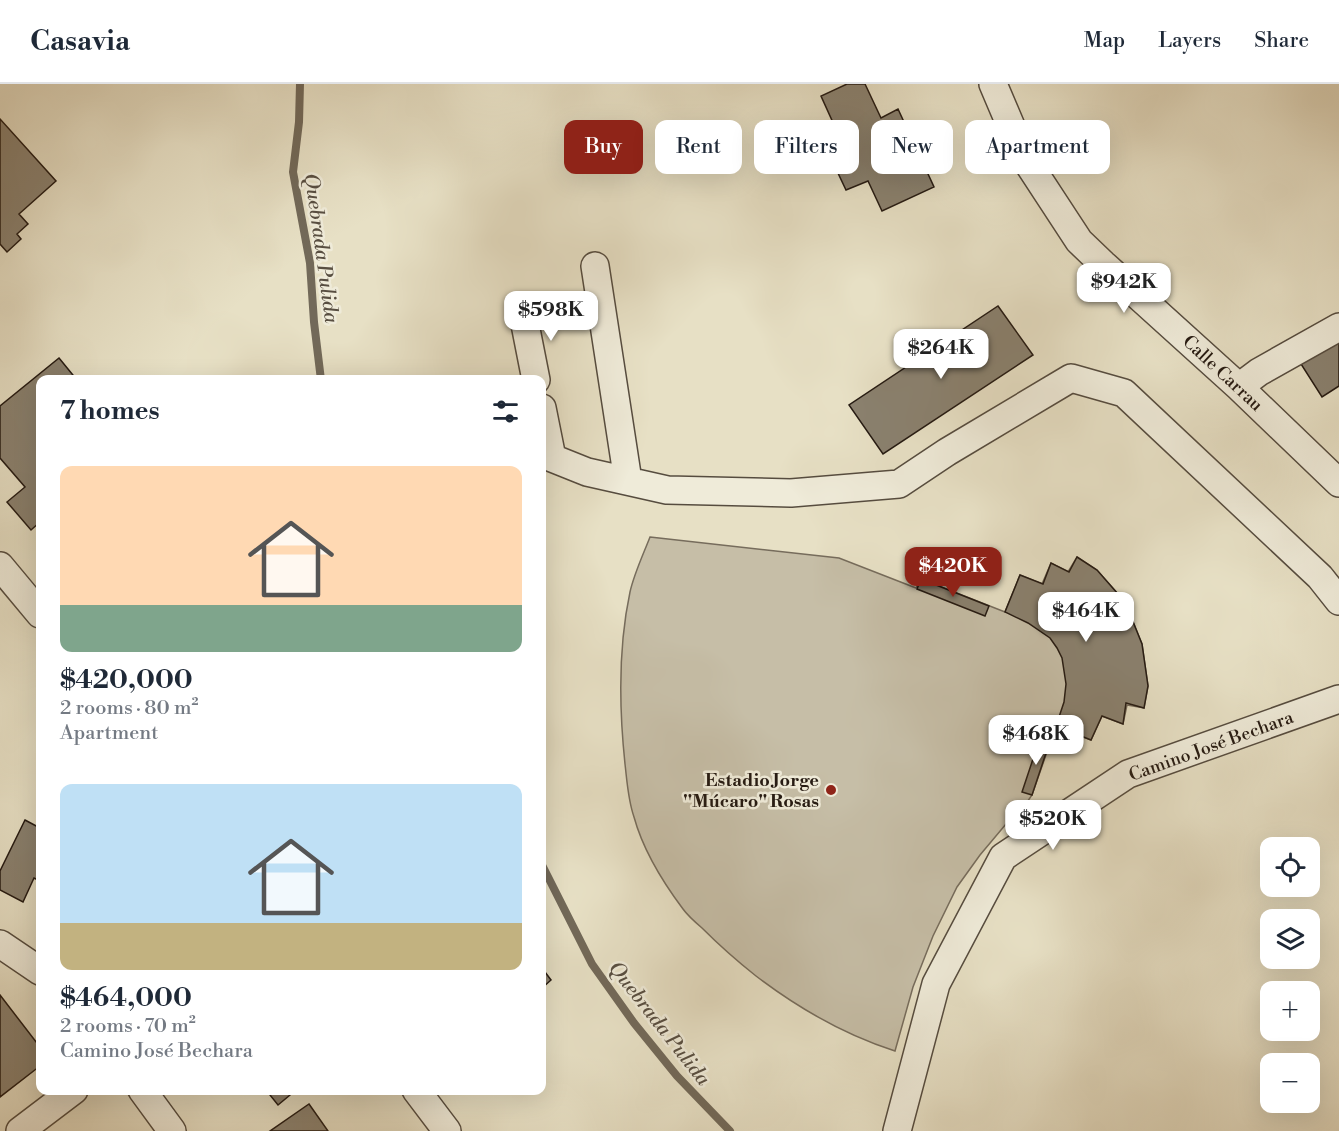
<!DOCTYPE html>
<meta charset="utf-8">
<style>
:root{--surface:#fff;--page:#f6f6f7;--text:#1f2937;--muted:#747a83;--line:#e0e1e3;--accent:#8f2418}
body{margin:0;font-family:"Libre Bodoni",serif;background:var(--page);color:var(--text);height:100vh;display:flex;flex-direction:column;font-size:22px;white-space:nowrap}
*{box-sizing:border-box;margin:0}
p{font-size:20px;color:var(--muted)}
.icon{flex:none;width:33px;height:33px;fill:none;stroke:currentColor;stroke-width:2;stroke-linecap:round;stroke-linejoin:round}
.map{position:relative;flex:1;overflow:hidden}
.panel{position:absolute;left:36px;top:291px;width:510px;height:720px;display:flex;flex-direction:column;background:var(--surface);border-radius:12px;box-shadow:0 6px 24px #0002}
.panel>*{flex:none}
.hud{position:absolute;left:564px;top:36px;width:570px;height:54px;display:flex;gap:12px}
.fabs{position:absolute;left:1260px;top:753px;display:grid;gap:12px}
.fabs a{display:grid;place-items:center;width:60px;height:60px;border-radius:12px;background:var(--surface);box-shadow:0 6px 24px #0002;font-size:30px}
.price{position:absolute;translate:-50% -51px;padding:0 14px;border-radius:12px;background:#fff;color:#222;font-size:20px;line-height:39px;filter:drop-shadow(0 2px 3px #0008)}
.price::after{content:'';position:absolute;left:50%;top:36px;width:18px;height:14px;margin-left:-9px;background:inherit;clip-path:polygon(0 0,100% 0,50% 100%)}
.price.selected{background:var(--accent);color:#fff}
ul{padding:0;list-style:none}
li{display:grid;align-content:center;gap:12px;height:318px;padding:0 24px}
li span{display:grid;place-items:center;height:186px;border-radius:12px;color:#555}
li>.icon{margin-inline-start:auto}
span .icon{width:108px;height:108px;fill:#fffc;stroke-width:1}
li b{font-size:26px}
h2{display:flex;justify-content:space-between;align-items:center;height:72px;padding:0 24px;font-size:26px}
.tag{padding:0 21px;border-radius:12px;background:var(--surface);box-shadow:0 6px 24px #0002;font-size:21px;line-height:54px}
.tag.selected{background:var(--accent);color:#fff}
header{display:flex;align-items:center;gap:36px;box-sizing:border-box;height:84px;padding:0 30px;background:var(--surface);border-bottom:2px solid var(--line)}
header strong{font-size:28px}
nav{display:flex;gap:33px;margin-inline-start:auto;font-size:21px}
.map>svg:first-child{display:block}
</style>
<header>
<strong>Casavia</strong>
<nav><a>Map</a><a>Layers</a><a>Share</a></nav>
</header>
<div class="map">
<svg width="1339" height="1047" viewBox="0 0 1339 1047">
<rect width="100%" height="100%" fill="#e7e0c5"/>
<filter id="stains"><feTurbulence type="fractalNoise" baseFrequency=".00333" numOctaves="4"/><feColorMatrix values="0 0 0 0 .2 0 0 0 0 .09 0 0 0 0 .02 0 0 0 .5 -.17"/></filter>
<radialGradient id="worn" r=".72"><stop offset=".6" stop-color="#630" stop-opacity="0"/><stop offset="1" stop-color="#630" stop-opacity=".3"/></radialGradient>
<path fill="#c6bea7" stroke="#766c5c" stroke-width="1.5" d="M650,453L839,474L916,504L921,495L1005,528L1020,491L1042,500L1051,479L1068,488L1077,473L1097,486L1125,518L1142,560L1148,602L1144,624L1127,621L1123,640L1102,632L1091,656L1056,642L1032,711L1021,727L1006,740L980,771L957,803L933,852L913,903L895,967C845,951 798,924 756,892C737,877 719,861 702,844C695,838 688,832 683,825C662,797 643,766 634,733C628,716 627,697 625,680C619,623 618,564 630,508C634,490 643,471 650,453Z"/>
<g fill="none" stroke-linecap="round" stroke-linejoin="round">
<path stroke="#726959" stroke-width="8" d="M300,0L299,38L293,88L310,179L314,238L321,296
M542,781L592,880L634,939L677,992L730,1047"/>
</g>
<path fill="#8a816f" stroke="#251a12" stroke-width="1.5" d="M847,0H865L881,34L898,25L934,103L882,127L868,97L846,106L829,70L844,63L821,12Z
M0,35L56,97L19,130L28,140L17,150L21,155L7,168L0,160Z
M998,222L1033,271L883,370L849,321Z
M1339,256V302L1322,313L1301,280Z
M59,274L77,296H40V438L31,446L7,418L25,403L0,374V322Z
M1077,473L1097,486L1125,518L1142,560L1148,602L1144,624L1126,619L1123,640L1102,632L1091,656L1056,642L1064,618L1066,600L1062,574L1057,564L1050,554L1028,539L1005,528L1020,491L1043,500L1051,479L1069,488Z
M921,495L989,522L985,532L917,505Z
M1040,654L1050,657L1032,711L1022,708Z
M25,736L40,744V797L34,794L23,818L0,806V787Z
M542,884L551,896L542,904Z
M0,911L40,963V982L0,1013Z
M266,1006H296L278,1021Z
M309,1020L328,1047H270Z"/>
<g fill="none" stroke-linecap="round" stroke-linejoin="round">
<g stroke="#564c3f" stroke-width="30">
<path id="street" d="M993,0L1024,73L1079,157L1103,180L1239,303L1339,399
M595,182L628,397
M523,230L536,296
M1239,303L1259,288L1339,243
M542,324L552,374L587,388L667,406L791,409L899,400L947,368L1071,294L1124,309L1320,493L1339,517
M0,482L40,530
M0,860L40,887
M142,1006L172,1047
M416,1006L447,1047
M20,1047L74,1006
M897,1047L936,900L1003,773L1128,690L1339,615"/>
</g>
<use href="#street" stroke="#efebd9" stroke-width="27"/>
</g>
<circle fill="#8f2418" stroke="#efebd9" stroke-width="2" cx="831" cy="706" r="6"/>
<g text-anchor="middle" stroke-width="5" stroke-linejoin="round" paint-order="stroke">
<g font-size="18" fill="#251a12" stroke="#efebd9">
<text transform="translate(1223 289) rotate(43)" y="6">Calle Carrau</text>
<text transform="translate(1211 662) rotate(-20)" y="6">Camino José Bechara</text>
</g>
<g font-size="18" font-weight="bold" fill="#251a12" stroke="#efebd9" text-anchor="end">
<text x="819" y="702">Estadio Jorge<tspan x="819" dy="21">''Múcaro'' Rosas</tspan></text>
</g>
<g font-size="20" font-style="italic" fill="#584e41" stroke="#efebd9">
<text transform="translate(322 164) rotate(82)" y="7">Quebrada Pulida</text>
<text transform="translate(660 939) rotate(52)" y="7">Quebrada Pulida</text>
</g>
</g>
<rect width="100%" height="100%" filter="url(#stains)"/>
<rect width="100%" height="100%" fill="url(#worn)"/>
</svg>
<div class="fabs">
<a><svg class="icon" aria-label="locate" viewBox="0 0 24 24"><circle cx="12" cy="12" r="6"/><path d="M12 2v4M12 18v4M2 12h4M18 12h4"/></svg></a>
<a><svg class="icon" aria-label="layers" viewBox="0 0 24 24"><path d="M12 4l9 5-9 5-9-5zM3 14l9 5 9-5"/></svg></a>
<a>+</a>
<a>−</a>
</div>
<b class="price" style="left:1124px;top:230px">$942K</b>
<b class="price" style="left:551px;top:258px">$598K</b>
<b class="price" style="left:941px;top:296px">$264K</b>
<b class="price selected" style="left:953px;top:514px">$420K</b>
<b class="price" style="left:1086px;top:559px">$464K</b>
<b class="price" style="left:1036px;top:682px">$468K</b>
<b class="price" style="left:1053px;top:767px">$520K</b>
<div class="hud">
<a class="tag selected">Buy</a>
<a class="tag">Rent</a>
<a class="tag">Filters</a>
<a class="tag">New</a>
<a class="tag">Apartment</a>
</div>
<section class="panel">
<h2>7 homes<svg class="icon" aria-label="filters" viewBox="0 0 24 24"><path d="M4 7h16M4 17h16"/><circle cx="9" cy="7" r="2"/><circle cx="15" cy="17" r="2"/></svg></h2>
<ul>
<li><span style="background:linear-gradient(#ffd9b3 75%,#7fa58c 0)"><svg class="icon" aria-label="home" viewBox="0 0 24 24"><path d="M3 11l9-7 9 7M6 9v11h12V9"/></svg></span><div><b>$420,000</b><p>2 rooms · 80 m²</p><p>Apartment</p></div></li>
<li><span style="background:linear-gradient(#bfe0f5 75%,#c2b280 0)"><svg class="icon" aria-label="home" viewBox="0 0 24 24"><path d="M3 11l9-7 9 7M6 9v11h12V9"/></svg></span><div><b>$464,000</b><p>2 rooms · 70 m²</p><p>Camino José Bechara</p></div></li>
</ul>
</section>
</div>
